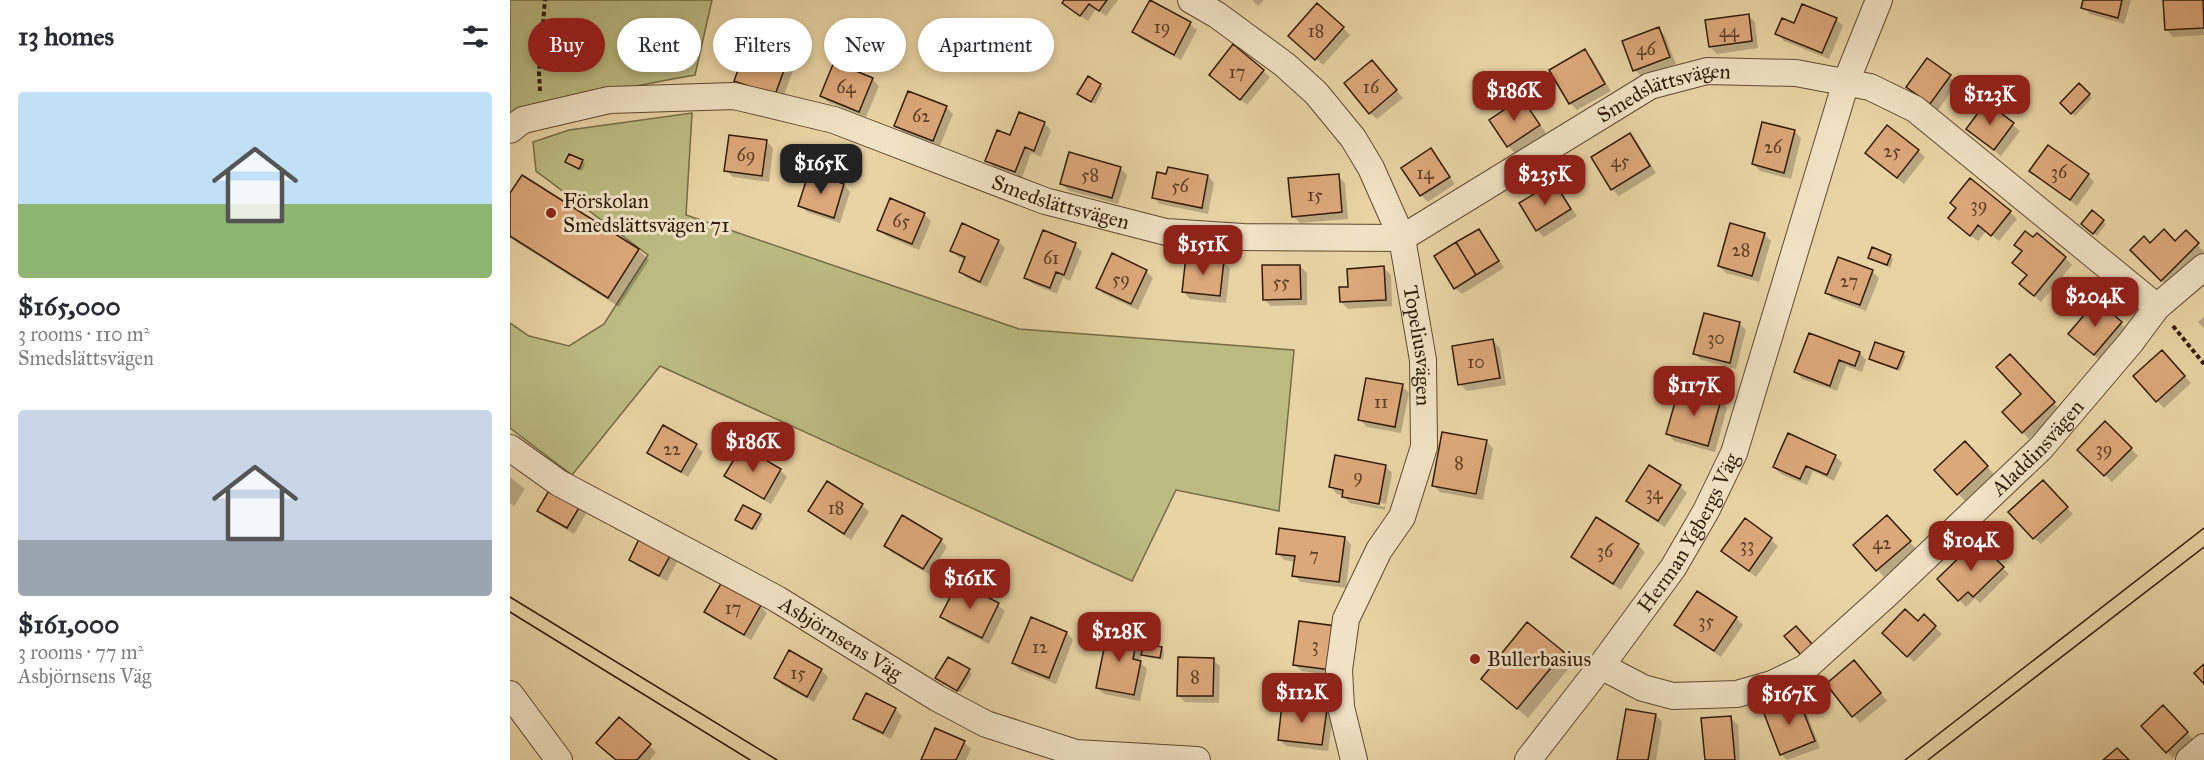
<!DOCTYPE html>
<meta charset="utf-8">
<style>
:root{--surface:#fff;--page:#f7f7f7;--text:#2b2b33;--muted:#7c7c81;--accent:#8f2418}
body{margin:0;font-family:"IM FELL Great Primer",serif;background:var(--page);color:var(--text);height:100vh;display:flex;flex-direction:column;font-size:22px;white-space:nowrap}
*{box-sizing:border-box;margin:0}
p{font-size:20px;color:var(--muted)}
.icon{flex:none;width:33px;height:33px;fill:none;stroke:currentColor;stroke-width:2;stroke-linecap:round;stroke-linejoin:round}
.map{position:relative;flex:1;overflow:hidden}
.drawer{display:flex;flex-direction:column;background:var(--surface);width:510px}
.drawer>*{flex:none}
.banner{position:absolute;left:18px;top:18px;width:570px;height:54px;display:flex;gap:12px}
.price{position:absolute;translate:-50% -51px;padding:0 14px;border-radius:12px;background:var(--accent);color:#fff;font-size:20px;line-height:39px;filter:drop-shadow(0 2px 3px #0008)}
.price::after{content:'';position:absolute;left:50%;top:36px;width:18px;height:14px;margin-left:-9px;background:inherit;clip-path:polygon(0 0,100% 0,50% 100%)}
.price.selected{background:#222;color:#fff}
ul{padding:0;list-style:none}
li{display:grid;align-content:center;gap:12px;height:318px;padding:0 18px}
li span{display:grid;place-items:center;height:186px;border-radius:6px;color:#555}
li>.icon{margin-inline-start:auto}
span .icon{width:108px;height:108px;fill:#fffc;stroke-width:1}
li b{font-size:26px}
h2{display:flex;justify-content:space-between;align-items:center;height:72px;padding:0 18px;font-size:26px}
.tag{padding:0 21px;border-radius:27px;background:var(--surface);box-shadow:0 3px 9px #0003;font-size:21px;line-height:54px}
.tag.selected{background:var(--accent);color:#fff}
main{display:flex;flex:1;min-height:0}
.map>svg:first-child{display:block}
</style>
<main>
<section class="drawer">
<h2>13 homes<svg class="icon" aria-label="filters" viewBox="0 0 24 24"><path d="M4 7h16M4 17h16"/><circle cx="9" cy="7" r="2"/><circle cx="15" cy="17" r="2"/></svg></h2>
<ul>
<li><span style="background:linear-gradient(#bfe0f5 60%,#8fb573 0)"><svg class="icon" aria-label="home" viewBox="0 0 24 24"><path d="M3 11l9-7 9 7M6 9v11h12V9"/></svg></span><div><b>$165,000</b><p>3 rooms · 110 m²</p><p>Smedslättsvägen</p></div></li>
<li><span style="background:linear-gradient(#c9d6e8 70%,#9aa5b1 0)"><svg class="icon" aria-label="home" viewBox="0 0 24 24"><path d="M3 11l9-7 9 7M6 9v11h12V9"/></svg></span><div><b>$161,000</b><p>3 rooms · 77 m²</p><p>Asbjörnsens Väg</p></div></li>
</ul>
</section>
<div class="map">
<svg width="1694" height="760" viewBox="0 0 1694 760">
<rect width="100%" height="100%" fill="#e8d3a4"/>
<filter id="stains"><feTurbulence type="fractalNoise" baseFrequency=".00333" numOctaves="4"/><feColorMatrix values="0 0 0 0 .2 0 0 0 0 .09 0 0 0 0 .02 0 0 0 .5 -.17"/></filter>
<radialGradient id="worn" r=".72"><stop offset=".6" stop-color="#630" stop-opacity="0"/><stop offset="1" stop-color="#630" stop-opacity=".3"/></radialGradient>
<path fill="#bbbb82" stroke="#766c46" stroke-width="1.5" d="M0,0H202L185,75C121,86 62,99 0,119Z
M182,113L176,215L509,329L784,350L769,511L666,490L622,581L150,366L62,475L0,428V323L19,336L59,346L94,324L138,255L26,171L23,142L59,130Z"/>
<path fill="#0003" fill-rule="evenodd" d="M556,0H608L596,16L586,9L578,21L561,10L554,3Z
M742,0H754L748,6Z
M1575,0H1621L1614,24L1580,14L1573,7Z
M1655,0H1694V35L1663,37L1657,30Z
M640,2L680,24L687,30L671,60L631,39L624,32Z
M1238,16L1245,22L1248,48L1207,54L1200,47Z
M1326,19L1333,26L1319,59L1274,41L1267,34L1285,25Z
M833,28L840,35L813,65L787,42Z
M1149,29L1155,36L1166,64L1132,77L1125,70Z
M1075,51L1082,58L1101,91L1067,110L1060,103Z
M1417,60L1447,83L1428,110L1398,87Z
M277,61L284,68L272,101L233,87L226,81Z
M868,69L893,98L867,119L860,113Z
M753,71L760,77L737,105L708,82Z
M362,79L369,86L356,117L318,102L311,95Z
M590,85L593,88L585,104L572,97Z
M1569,85L1582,98L1565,116L1552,103Z
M1012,100L1036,133L1005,153L998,146Z
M1477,104L1510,131L1491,156L1458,129Z
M436,107L443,114L430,146L393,132L386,125Z
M534,123L541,130L531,157L521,153L512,178L484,167L477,160L500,137Z
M1284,131L1291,138L1281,179L1250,171L1243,164Z
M1120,135L1127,142L1146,173L1109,196L1102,189Z
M256,141L263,148L259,182L223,177L216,170Z
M921,150L945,184L918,202L911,195Z
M1408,151L1415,157L1394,184L1364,160Z
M72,161L75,164L72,171L57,162Z
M610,168L617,175L608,204L559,191L552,184Z
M1521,171L1578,175L1584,182L1567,206Z
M698,176L704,183L698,214L650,204L643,197Z
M828,176L835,183L838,219L790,223L783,216Z
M12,177L129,250L139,260L109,307L0,238V196Z
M1043,183L1050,190L1067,216L1034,237L1027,230L1011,204Z
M334,185L340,192L330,223L297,212L290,205Z
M1500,212L1507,219L1489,241L1476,231L1468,241L1446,225Z
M1582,212L1596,224L1587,236L1576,227Z
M414,214L421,221L409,250L376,236L369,229Z
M969,231L975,237L994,268L952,294L945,288Z
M534,232L565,245L572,252L560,281L553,278L547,294L523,284L516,278Z
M1676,232L1694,252L1658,287L1623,250L1641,245L1665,243Z
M1254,234L1261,241L1249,282L1216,273L1209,266Z
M488,241L495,248L477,287L457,278L450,272L455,260L448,257L441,250Z
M1506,245L1555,258L1562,265L1531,302L1511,284L1518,275L1513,252Z
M1380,256L1383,259L1380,268L1359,258Z
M713,262L720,268L716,303L680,299L674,292Z
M790,266L797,273V305L761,306L754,299Z
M874,268L881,275L882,306L838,309L831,302L840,288Z
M636,271L643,278L628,310L594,294L587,288Z
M1362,271L1369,278L1356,311L1323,299L1316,292Z
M1587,303L1618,330L1591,361L1567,340Z
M1694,317V328L1688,322Z
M1229,323L1236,330L1226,369L1191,360L1185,354Z
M983,341L990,348L996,385L957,391L950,384Z
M1350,353L1356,360L1352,372L1336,366L1327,391L1292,379L1286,372Z
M1393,353L1396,356L1390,371L1364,362L1361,359Z
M1500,356L1550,410L1519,439L1494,412L1513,394Z
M1659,359L1681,383L1654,408L1647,401Z
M892,386L899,393L891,433L857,427L850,420Z
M1210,401L1217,408L1205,452L1164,441L1158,434Z
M1595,423L1628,456L1602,482L1569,450Z
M976,441L983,448L973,500L930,492L923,485Z
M1455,443L1484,474L1455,501L1426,470Z
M186,446L193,452L178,477L146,459L139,453Z
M1325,456L1332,463L1324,481L1303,471L1297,485L1271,474L1264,467Z
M875,466L882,473L875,510L840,503L833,495L827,494L821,487ZM839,497L876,504V507L839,500Z
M270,470L277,477L261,504L223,482L216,476Z
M0,477L15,489L4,506L0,503Z
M1170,486L1177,493L1155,527L1125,508L1118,501Z
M1539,489L1563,514L1531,544L1524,538Z
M352,505L359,512L341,540L307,517L300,511Z
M69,507L76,514L64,534L36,518L29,511Z
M250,515L253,518L246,531L230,522Z
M1235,520L1268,546L1246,577L1213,551Z
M1384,524L1406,549L1374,577L1345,545Z
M132,537L168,560L157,581L127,566L120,560Z
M835,538L841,545L836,588L791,582L784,575L786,562L774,560L768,553Z
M431,540L437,547L420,575L383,553L376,546Z
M1467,542L1499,574L1470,603L1465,598L1456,607L1429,579Z
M1128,545L1135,552L1111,590L1070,564L1063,557Z
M448,584L488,605L495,611L479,644L439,624L432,617Z
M250,606L257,613L241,640L203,618L196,611Z
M1414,617L1432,634L1404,662L1374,633L1408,623Z
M1226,618L1233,625L1211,657L1166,625Z
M790,623L827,676L792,671L785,665Z
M557,633L563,640L546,684L510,670L503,663Z
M627,637L634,643L651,648L654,651L653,660L636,657L632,653L630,662L637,669L630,701L594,694L587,687Z
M1053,653L1063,663L1018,718L973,679Z
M703,660L710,666L709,703L675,702L668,695Z
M1351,669L1377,701L1350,723L1318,685Z
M311,670L318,677L304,702L272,685L265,678Z
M459,671L462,674L451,693L430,681Z
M1288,699L1294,706L1310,748L1277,760L1271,754Z
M1653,708L1684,740L1663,758L1633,726Z
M385,709L392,716L381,739L352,725L345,718Z
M816,710L823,717L818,751L776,746L769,739Z
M1146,715L1152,722L1146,760H1109Z
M1221,718L1228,725L1230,760H1196Z
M454,743L461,749L456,760H413Z
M140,746L146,752L140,760H107Z"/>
<path fill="#dca779" stroke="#321c0b" stroke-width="1.5" d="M554,0H597L589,11L579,4L570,16L552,3Z
M640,0L681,22L664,55L622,32Z
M1573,0H1612L1608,18L1571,8Z
M1653,0H1693L1694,28L1655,30Z
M807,3L834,27L805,60L778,36Z
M1292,4L1327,18L1312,53L1265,34L1272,18L1284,23Z
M1239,14L1242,41L1199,47L1195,20Z
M1149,27L1160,57L1123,71L1112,41Z
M723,44L754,70L730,100L699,75Z
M237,45L278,59L265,95L224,81Z
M1075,49L1095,84L1059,104L1039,70Z
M1417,58L1441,75L1420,104L1396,87Z
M862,60L887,90L859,114L834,83Z
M324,62L363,78L349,112L310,96Z
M578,76L591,84L581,102L567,94Z
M1569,83L1580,94L1561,114L1550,103Z
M398,91L437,106L423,141L384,126Z
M1012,98L1030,125L997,147L979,120Z
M1476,102L1504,123L1484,150L1456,129Z
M509,112L535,122L524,151L515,147L505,172L475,161L487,130L500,135Z
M1252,122L1285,130L1274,173L1242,164Z
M1377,125L1409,150L1387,178L1355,153Z
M1120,133L1140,166L1101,190L1081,157Z
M219,135L257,140L252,176L214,171Z
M1538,145L1579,174L1560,200L1519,171Z
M921,148L940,177L910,196L891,168Z
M559,152L611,167L602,198L550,184Z
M59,154L73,160L69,169L55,162Z
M658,167L698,175L692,208L642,198L647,172L656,174Z
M299,172L334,184L324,218L288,206Z
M829,174L832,212L782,217L778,178Z
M12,175L129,249L98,298L0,236V193Z
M1460,178L1501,211L1481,236L1468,225L1460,236L1438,218L1446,208L1440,203Z
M1044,182L1061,209L1026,231L1009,203Z
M380,198L415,213L402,244L367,230Z
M1582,210L1594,220L1583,234L1571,224Z
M452,223L489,240L470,282L449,272L455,257L440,251Z
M1220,223L1255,233L1242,276L1208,266Z
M969,229L989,261L966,275L946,242Z
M1654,229L1665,241L1676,230L1689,243L1651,281L1620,250L1634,236L1640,243Z
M533,230L566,243L554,275L546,272L540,288L514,278Z
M1515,231L1523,237L1527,233L1556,257L1524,296L1509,284L1517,275L1502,263L1512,251L1504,245Z
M946,242L966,275L944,289L924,256Z
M1362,247L1381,255L1377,265L1358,258Z
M602,253L637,270L621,304L586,288Z
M676,256L714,260L710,296L672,292Z
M1328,257L1363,270L1350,305L1315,293Z
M752,265H790L791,299L753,300Z
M874,266L876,300L830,302L829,287H838L837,269Z
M1587,300L1612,322L1584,355L1558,334Z
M1194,313L1230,322L1220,363L1183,354Z
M1299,333L1350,352L1345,366L1329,360L1320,386L1284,372Z
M983,339L990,378L948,385L942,346Z
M1365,342L1394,352L1387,369L1359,359Z
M1652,350L1675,376L1646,402L1623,376Z
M1500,354L1545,402L1512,433L1492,412L1511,394L1486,367Z
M856,378L893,384L885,427L848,420Z
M1169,388L1211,400L1198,446L1156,434Z
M1595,421L1622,448L1594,476L1567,450Z
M153,425L187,444L171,472L137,453Z
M932,432L977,440L966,494L922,486Z
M1278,433L1326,455L1317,475L1296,466L1290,479L1263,467Z
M1455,441L1478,466L1447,495L1424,470Z
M232,446L271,469L254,499L214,476Z
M825,455L876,465L869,504L832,497L833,490L819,487Z
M1139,465L1171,485L1148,521L1116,501Z
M1533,480L1558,507L1523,539L1498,512Z
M317,481L353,504L334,534L298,511Z
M40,489L70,506L57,528L27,511Z
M233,505L251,514L242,529L225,520Z
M392,515L432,539L413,569L374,546Z
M1377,515L1401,541L1366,571L1343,545Z
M1086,517L1129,544L1103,584L1061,557Z
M1235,518L1262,538L1239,571L1211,551Z
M769,528L835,537L829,582L782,576L785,556L766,554Z
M131,535L162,552L149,576L119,560Z
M1467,540L1494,567L1463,597L1458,592L1448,601L1427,579Z
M212,582L251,605L234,635L194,612Z
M448,582L489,603L472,638L430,617Z
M1187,591L1227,617L1204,651L1164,625Z
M1395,609L1408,621L1414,614L1426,626L1397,657L1372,633Z
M521,617L557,632L539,678L502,663Z
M789,621L826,626L821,670L783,665Z
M1017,622L1054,652L1007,709L971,679Z
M1286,626L1303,645L1291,655L1274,636Z
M598,629L628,635L623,659L631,661L624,695L586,688Z
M634,643L652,647L650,658L631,655Z
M279,650L312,669L297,697L264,678Z
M438,657L460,669L447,691L425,678Z
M668,657L704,658L703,696H667Z
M1344,660L1371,693L1342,717L1316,684Z
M1694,664V684L1684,673Z
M356,693L386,708L373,733L343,719Z
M1288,698L1305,741L1270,755L1253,711Z
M772,704L817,709L812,745L768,740Z
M1653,705L1678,732L1656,753L1631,726Z
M1116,709L1146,714L1138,760H1107Z
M1221,716L1225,760H1195L1191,718Z
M109,717L141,744L127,760H106L86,743Z
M425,728L455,741L446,760H411Z
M1607,748L1619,760H1593Z"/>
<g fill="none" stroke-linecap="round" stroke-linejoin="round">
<g stroke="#604a31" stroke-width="28">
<g id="minor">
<path id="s1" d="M681,0L707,15L775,65L806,93L843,138L861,168L892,238L913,360L914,447L892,517L869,550L836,619L829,670L831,707L844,760"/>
<path id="s2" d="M0,130L13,120L99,100L224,96L324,120L535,201L656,232L733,237L892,238L1140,86L1197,71L1286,73L1360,87L1405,109L1647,307"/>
<path id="s3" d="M0,448L49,483L267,599L427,698L476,724L566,753L687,760"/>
<path id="s4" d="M1091,666L1133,688L1163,696L1227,694L1262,684L1295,668L1376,595L1531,448L1621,342L1647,307L1694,267"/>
<path d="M0,694L49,760"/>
<path id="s5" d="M1018,760L1091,666L1163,568L1196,511L1224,453L1336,82L1369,0"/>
<path d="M1679,760L1694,747"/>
</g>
</g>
<path stroke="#321c0b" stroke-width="4" stroke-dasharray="4.5 3" stroke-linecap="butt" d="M30,91L29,73L35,0
M1663,326L1694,364"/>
<use href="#minor" stroke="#f0e2c4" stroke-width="26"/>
<path stroke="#321c0b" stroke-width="1.5" d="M0,597L267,760
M0,612L240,760
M1395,760L1694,528
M1418,760L1694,547"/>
</g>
<g fill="#8f2418" stroke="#f0e2c4" stroke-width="2">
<circle cx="41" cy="213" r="6"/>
<circle cx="965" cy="659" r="6"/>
</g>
<g text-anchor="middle" stroke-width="6" stroke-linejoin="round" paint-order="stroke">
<g font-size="18" fill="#5c3f26">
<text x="652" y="33">19</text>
<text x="806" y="37">18</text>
<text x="1219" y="37">44</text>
<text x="1136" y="55">46</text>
<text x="727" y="78">17</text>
<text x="336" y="93">64</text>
<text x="861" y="93">16</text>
<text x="411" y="122">62</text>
<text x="1263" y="153">26</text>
<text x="1382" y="157">25</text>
<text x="236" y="161">69</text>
<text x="1110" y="167">45</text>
<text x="1549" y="178">36</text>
<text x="915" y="179">14</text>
<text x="580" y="181">58</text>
<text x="670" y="192">56</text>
<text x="805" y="201">15</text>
<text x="1469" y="211">39</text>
<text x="391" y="227">65</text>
<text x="1231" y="256">28</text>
<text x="541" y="264">61</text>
<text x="611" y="285">59</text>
<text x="1339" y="287">27</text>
<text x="771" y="288">55</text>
<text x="1206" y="344">30</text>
<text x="966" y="368">10</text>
<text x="871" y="408">11</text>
<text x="162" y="455">22</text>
<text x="1594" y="455">39</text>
<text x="949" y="469">8</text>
<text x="848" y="482">9</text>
<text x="1144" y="499">34</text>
<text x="326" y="514">18</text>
<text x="1372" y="549">42</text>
<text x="1237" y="551">33</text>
<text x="1095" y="557">36</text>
<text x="804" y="561">7</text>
<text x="223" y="614">17</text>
<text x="1196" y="627">35</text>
<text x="805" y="651">3</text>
<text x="530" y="653">12</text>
<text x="288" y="679">15</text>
<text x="685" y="683">8</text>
</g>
<g font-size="21" fill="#321c0b" stroke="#f0e2c4">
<text dy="7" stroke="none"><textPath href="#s2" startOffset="1222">Smedslättsvägen</textPath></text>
<text dy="7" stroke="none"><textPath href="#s2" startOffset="574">Smedslättsvägen</textPath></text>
<text dy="7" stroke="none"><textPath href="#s1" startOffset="435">Topeliusvägen</textPath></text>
<text dy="7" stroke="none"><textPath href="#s4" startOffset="536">Aladdinsvägen</textPath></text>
<text dy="7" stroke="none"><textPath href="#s5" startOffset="279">Herman Ygbergs Väg</textPath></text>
<text dy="7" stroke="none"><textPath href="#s3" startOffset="382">Asbjörnsens Väg</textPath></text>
</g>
<g font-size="21" fill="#321c0b" stroke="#f0e2c4" text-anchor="start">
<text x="53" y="208">Förskolan<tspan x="53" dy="24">Smedslättsvägen 71</tspan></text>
<text x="977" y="666">Bullerbasius</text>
</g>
</g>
<rect width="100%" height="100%" filter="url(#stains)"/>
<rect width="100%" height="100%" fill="url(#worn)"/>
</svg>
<b class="price" style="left:1004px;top:122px">$186K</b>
<b class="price" style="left:1480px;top:126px">$123K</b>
<b class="price selected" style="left:311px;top:195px">$165K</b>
<b class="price" style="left:1035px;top:206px">$235K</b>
<b class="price" style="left:693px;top:276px">$151K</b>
<b class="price" style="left:1585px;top:328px">$204K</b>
<b class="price" style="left:1184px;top:417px">$117K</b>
<b class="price" style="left:243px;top:473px">$186K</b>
<b class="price" style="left:1461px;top:572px">$104K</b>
<b class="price" style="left:460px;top:610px">$161K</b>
<b class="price" style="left:609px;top:663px">$128K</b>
<b class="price" style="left:792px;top:724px">$112K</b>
<b class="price" style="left:1279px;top:726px">$167K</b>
<div class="banner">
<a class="tag selected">Buy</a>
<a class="tag">Rent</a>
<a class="tag">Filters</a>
<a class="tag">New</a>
<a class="tag">Apartment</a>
</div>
</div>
</main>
